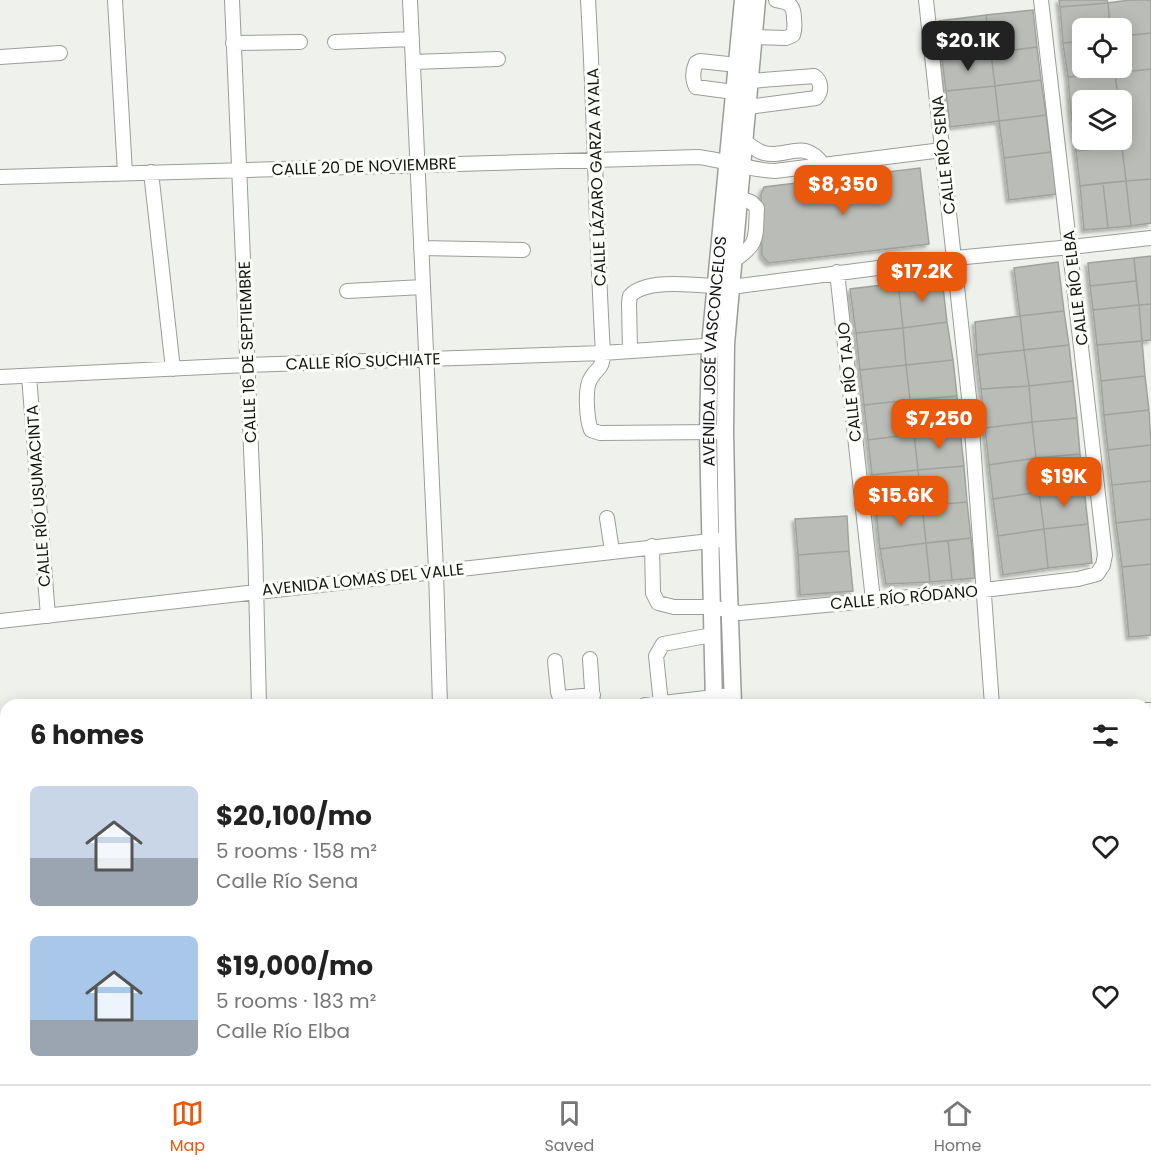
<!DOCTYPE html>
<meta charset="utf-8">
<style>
:root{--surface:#fff;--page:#f2f2f2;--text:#222;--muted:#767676;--line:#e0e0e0;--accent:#ea580c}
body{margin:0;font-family:Poppins,sans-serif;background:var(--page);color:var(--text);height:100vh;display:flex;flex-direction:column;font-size:22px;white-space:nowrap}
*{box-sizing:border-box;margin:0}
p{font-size:20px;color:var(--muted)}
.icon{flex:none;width:33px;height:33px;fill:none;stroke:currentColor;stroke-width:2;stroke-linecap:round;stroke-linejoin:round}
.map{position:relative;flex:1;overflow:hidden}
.side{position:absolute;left:0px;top:699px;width:1152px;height:386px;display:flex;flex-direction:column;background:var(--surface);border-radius:18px 18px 0 0;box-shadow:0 3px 15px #0003}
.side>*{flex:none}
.fabs{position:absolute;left:1072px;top:18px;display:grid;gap:12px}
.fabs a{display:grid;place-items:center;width:60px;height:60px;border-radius:9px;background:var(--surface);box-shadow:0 3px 15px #0003;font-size:30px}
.price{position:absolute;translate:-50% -51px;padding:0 14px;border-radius:12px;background:var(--accent);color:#fff;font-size:20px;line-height:39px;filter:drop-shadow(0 2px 3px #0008)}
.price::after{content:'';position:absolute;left:50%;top:36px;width:18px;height:14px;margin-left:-9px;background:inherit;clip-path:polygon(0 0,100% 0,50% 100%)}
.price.current{background:#222;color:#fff}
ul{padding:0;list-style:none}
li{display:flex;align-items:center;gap:18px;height:150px;padding:0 30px}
li span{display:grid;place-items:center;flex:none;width:168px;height:120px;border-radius:9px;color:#555}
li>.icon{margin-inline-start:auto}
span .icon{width:72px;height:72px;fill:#fffc;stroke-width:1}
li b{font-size:26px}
h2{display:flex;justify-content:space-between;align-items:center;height:72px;padding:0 30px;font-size:26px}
.tab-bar{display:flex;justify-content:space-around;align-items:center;height:84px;border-top:2px solid var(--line);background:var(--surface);font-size:16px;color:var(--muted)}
.tab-bar a{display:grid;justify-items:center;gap:3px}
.tab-bar .current{color:var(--accent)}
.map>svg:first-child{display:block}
</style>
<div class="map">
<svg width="1151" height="1084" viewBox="0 0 1151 1084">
<defs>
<filter id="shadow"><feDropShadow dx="-3" dy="3" stdDeviation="1.5" flood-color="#0004"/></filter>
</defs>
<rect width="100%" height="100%" fill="#eff2ec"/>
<path fill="#fed4dc" d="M6,1060V1078H139V1084H0V1061Z"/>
<path fill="#babdb7" stroke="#a0a39d" stroke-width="1.5" filter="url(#shadow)" d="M1059,0H1107L1108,3L1060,7Z
M1130,0H1151V33L1122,36V28H1110L1108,3Z
M1108,3L1110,28H1083V41L1063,43L1060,7Z
M1033,10L1037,47L991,53L986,15Z
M986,15L991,53L942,58L939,21Z
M1151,33V69L1115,73L1114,68H1122V36Z
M1083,41V68H1114L1115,73L1068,77L1063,43Z
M1037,47L1041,80L995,86L991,53Z
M991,53L995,86L946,91L942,58Z
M1151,69V179L1126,181L1121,140L1122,100H1118L1115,73Z
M1115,73L1118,100H1083V112L1071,113L1068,77Z
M1041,80L1046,115L999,121L995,86Z
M995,86L999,121L950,127L946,91Z
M1083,112V140H1121L1122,146L1076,151L1071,113Z
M1046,115L1051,152L1004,158L999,121Z
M1122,146L1126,181L1080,186L1076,151Z
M1051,152L1057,194L1009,200L1004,158Z
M920,168L929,244L769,263L764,258L762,255L761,194L764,187Z
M1151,179V223L1131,226L1126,181Z
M1126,181L1131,226L1108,228L1103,183Z
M1103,183L1108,228L1084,230L1080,186Z
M1151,256V304L1139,305L1134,258Z
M1134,258L1136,281L1090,286L1088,263Z
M1058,262L1064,311L1020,316L1014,268Z
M942,278L947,322L903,328L898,283Z
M1136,281L1139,305L1093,310L1090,286Z
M898,283L903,328L856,333L850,289Z
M1151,304V340L1142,341L1139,305Z
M1139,305L1142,341L1097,345L1093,310Z
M1064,311L1069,345L1024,350L1020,316Z
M1020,316L1024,350L977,355L975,322Z
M947,322L953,360L906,365L903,328Z
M903,328L906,365L860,370L856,333Z
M1142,341L1145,376L1101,381L1097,345Z
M1069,345L1073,381L1029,386L1024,350Z
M1024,350L1029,386L981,389L977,355Z
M953,360L957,396L910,400L906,365Z
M906,365L910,400L864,405L860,370Z
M1145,376L1149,410L1104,415L1101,381Z
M1073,381L1077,418L1032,422L1029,386Z
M1029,386L1032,422L985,428L981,389Z
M957,396L960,430L914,434L910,400Z
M910,400L914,434L868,440L864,405Z
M1149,410L1151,445L1108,450L1104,415Z
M1077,418L1080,454L1036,458L1032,422Z
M1032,422L1036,458L989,465L985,428Z
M960,430L964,466L918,470L914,434Z
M914,434L918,470L872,475L868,440Z
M1151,445V481L1112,485L1108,450Z
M1080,454L1084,488L1039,492L1036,458Z
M1036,458L1039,492L993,499L989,465Z
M964,466L967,502L922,506L918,470Z
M918,470L922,506L876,511L872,475Z
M1151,481V519L1116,523L1112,485Z
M1084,488L1088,524L1044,529L1039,492Z
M1039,492L1044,529L998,536L993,499Z
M967,502L971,538L926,543L922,506Z
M922,506L926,543L880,549L876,511Z
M847,516L849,551L798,555L795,519Z
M1151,519V564L1122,567L1116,523Z
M1088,524L1092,563L1048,568L1044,529Z
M1044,529L1048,568L1003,575L998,536Z
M971,538L975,578L952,580L948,541Z
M948,541L952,580L930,582L926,543Z
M926,543L930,582L886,584L880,549Z
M849,551L853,591L800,595L798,555Z
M1151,564V635L1129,637L1122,567Z
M1146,1044L1151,1084H1036V1078H1146Z"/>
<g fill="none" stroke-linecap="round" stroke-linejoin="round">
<g stroke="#9b9d98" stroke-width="16">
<path id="minor" d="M115,0L125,173
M232,0L255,543L259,705
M410,0L436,571L440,705
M588,0C595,118 596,235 603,353C602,371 599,365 591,378C584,388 587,420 591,430L600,433L716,432
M926,0L971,416L992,705
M754,37L786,38L793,35C795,29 795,26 794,19C794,5 789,2 776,0
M335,42L412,39
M233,43L300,42
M0,57L60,53
M413,62L498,59
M734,92L696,87C692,79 693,70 696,63L700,61L737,65
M748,107L816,98C822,92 822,81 814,76L750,81
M745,142C750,145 756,150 761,152C785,161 804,136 823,165
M151,172L173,369
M0,177L698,157C724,160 748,170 775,171L942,150
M421,248L523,250
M733,261C760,243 755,238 757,208L751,202L740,198
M837,272L873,600
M347,291L423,287
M630,351L629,303L630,296C648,276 706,287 731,287L955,258L1071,247L1151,238
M29,376L48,616
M0,377L247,365L603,353L718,345
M607,518L612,551
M652,546L653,593L658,603L674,607H711L740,613L984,590L1078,579L1097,574L1103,565L1105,555L1041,0
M0,621L719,540
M590,659L593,705
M555,661L558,692L560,698L593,695
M661,703L656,656L663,644L712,635
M645,705L732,695
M1146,710H1151
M3,789L6,814
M0,1054L6,1053
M149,1078L150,1084
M415,1078L418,1084
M509,1078H519
M682,1078L683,1084
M1024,1078L1025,1084
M266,1084L280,1078
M567,1084L568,1078"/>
</g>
<g stroke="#9b9d98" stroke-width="19">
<g id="major">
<path id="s1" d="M714,705L708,432L710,345L743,0"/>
<path d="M733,705L727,534L725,432L726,344L757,0"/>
<path d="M755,1078L756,1084"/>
<path d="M772,1078L774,1084"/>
</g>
</g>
<use href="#minor" stroke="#fff" stroke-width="14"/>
<use href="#major" stroke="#fff" stroke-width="16"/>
</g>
<g text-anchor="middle" stroke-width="6" stroke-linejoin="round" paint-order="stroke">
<g font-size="16" fill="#151614" stroke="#fdfffb">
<text transform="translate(943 155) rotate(-96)" y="6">CALLE RÍO SENA</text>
<text transform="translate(364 166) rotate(-2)" y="6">CALLE 20 DE NOVIEMBRE</text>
<text transform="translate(596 177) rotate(-92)" y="6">CALLE LÁZARO GARZA AYALA</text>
<text transform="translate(1075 288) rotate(-97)" y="6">CALLE RÍO ELBA</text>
<text transform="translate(247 352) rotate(-92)" y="6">CALLE 16 DE SEPTIEMBRE</text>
<text dy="6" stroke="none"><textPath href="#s1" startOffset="354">AVENIDA JOSÉ VASCONCELOS</textPath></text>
<text transform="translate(363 361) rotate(-2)" y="6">CALLE RÍO SUCHIATE</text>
<text transform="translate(849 382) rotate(-96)" y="6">CALLE RÍO TAJO</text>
<text transform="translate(38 496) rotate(-94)" y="6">CALLE RÍO USUMACINTA</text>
<text transform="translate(363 579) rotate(-6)" y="6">AVENIDA LOMAS DEL VALLE</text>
<text transform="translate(904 597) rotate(-5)" y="6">CALLE RÍO RÓDANO</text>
</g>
</g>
</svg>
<div class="fabs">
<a><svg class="icon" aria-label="locate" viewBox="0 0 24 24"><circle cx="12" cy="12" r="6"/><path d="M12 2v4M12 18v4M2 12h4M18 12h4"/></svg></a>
<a><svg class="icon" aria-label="layers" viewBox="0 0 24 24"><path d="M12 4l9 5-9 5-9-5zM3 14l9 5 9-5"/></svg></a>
</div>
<b class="price current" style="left:968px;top:72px">$20.1K</b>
<b class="price" style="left:843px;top:216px">$8,350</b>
<b class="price" style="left:922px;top:303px">$17.2K</b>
<b class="price" style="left:939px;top:450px">$7,250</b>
<b class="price" style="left:1064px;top:508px">$19K</b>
<b class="price" style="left:901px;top:527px">$15.6K</b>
<section class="side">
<h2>6 homes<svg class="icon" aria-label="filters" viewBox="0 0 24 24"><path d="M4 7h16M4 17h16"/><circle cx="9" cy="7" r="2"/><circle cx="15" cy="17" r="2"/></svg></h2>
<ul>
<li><span style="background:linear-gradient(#c9d6e8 60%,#9aa5b1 0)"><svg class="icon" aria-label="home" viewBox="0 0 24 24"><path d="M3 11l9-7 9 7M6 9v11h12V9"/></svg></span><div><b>$20,100/mo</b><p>5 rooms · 158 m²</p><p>Calle Río Sena</p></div><svg class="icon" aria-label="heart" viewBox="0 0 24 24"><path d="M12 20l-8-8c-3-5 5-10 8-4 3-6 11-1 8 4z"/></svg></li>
<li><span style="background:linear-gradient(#a9c7e8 70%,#9aa5b1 0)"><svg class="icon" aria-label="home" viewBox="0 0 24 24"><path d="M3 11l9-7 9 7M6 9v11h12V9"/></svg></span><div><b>$19,000/mo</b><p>5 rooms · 183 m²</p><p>Calle Río Elba</p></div><svg class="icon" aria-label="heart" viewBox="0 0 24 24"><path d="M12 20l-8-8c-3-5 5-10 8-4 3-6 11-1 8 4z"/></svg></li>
</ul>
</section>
</div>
<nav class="tab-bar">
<a class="current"><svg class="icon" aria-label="map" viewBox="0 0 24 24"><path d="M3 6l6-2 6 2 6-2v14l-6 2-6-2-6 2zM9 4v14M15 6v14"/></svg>Map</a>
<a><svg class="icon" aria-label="saved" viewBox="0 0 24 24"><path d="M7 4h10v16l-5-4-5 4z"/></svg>Saved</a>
<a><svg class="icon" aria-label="home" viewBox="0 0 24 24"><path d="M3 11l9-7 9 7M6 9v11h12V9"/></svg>Home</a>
</nav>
